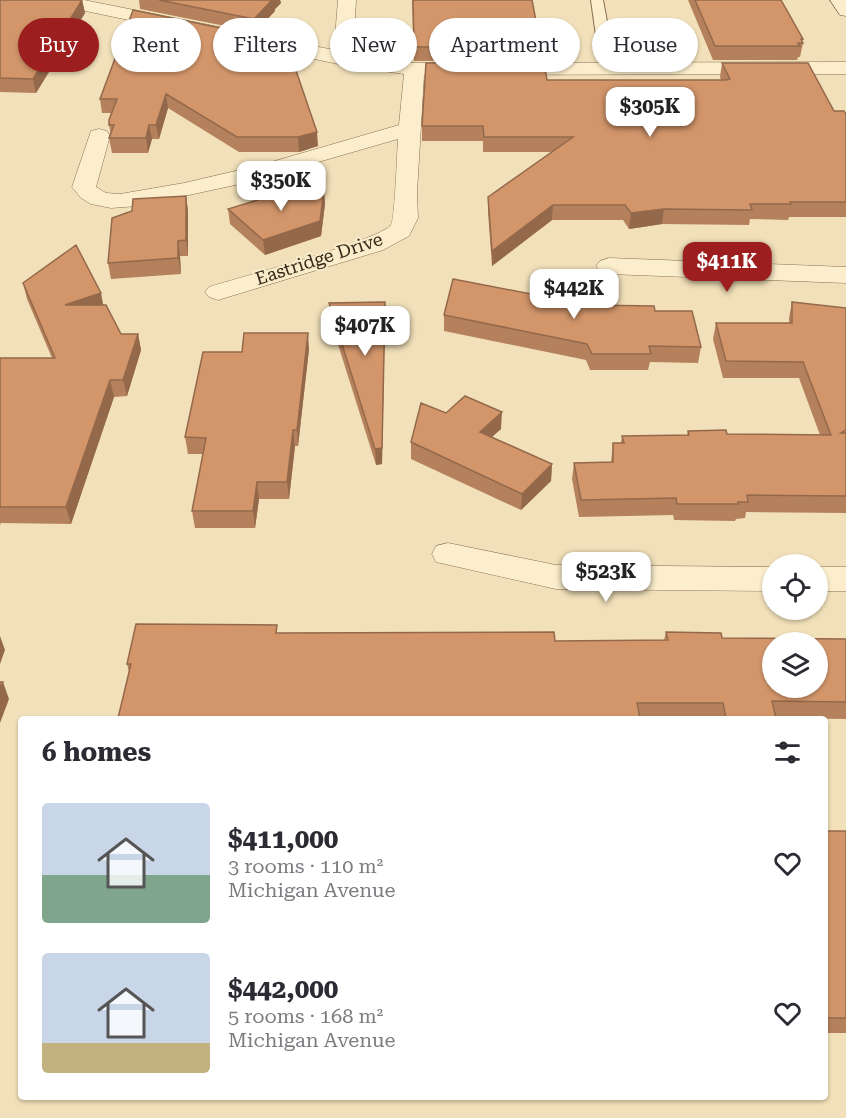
<!DOCTYPE html>
<meta charset="utf-8">
<style>
:root{--surface:#fff;--page:#f2f2f3;--text:#2b2b33;--muted:#7c7c81;--accent:#9c1e1f}
body{margin:0;font-family:"Roboto Serif",serif;background:var(--page);color:var(--text);height:100vh;display:flex;flex-direction:column;font-size:22px;white-space:nowrap}
*{box-sizing:border-box;margin:0}
p{font-size:20px;color:var(--muted)}
.icon{flex:none;width:33px;height:33px;fill:none;stroke:currentColor;stroke-width:2;stroke-linecap:round;stroke-linejoin:round}
.map{position:relative;flex:1;overflow:hidden}
.side{position:absolute;left:18px;top:716px;width:810px;height:384px;display:flex;flex-direction:column;background:var(--surface);border-radius:6px;box-shadow:0 2px 4px #0004}
.side>*{flex:none}
.hud{position:absolute;left:18px;top:18px;width:810px;height:54px;display:flex;gap:12px}
.buttons{position:absolute;left:762px;top:554px;display:grid;gap:12px}
.buttons a{display:grid;place-items:center;width:66px;height:66px;border-radius:50%;background:var(--surface);box-shadow:0 2px 4px #0004;font-size:30px}
.price{position:absolute;translate:-50% -51px;padding:0 14px;border-radius:12px;background:#fff;color:#222;font-size:20px;line-height:39px;filter:drop-shadow(0 2px 3px #0008)}
.price::after{content:'';position:absolute;left:50%;top:36px;width:18px;height:14px;margin-left:-9px;background:inherit;clip-path:polygon(0 0,100% 0,50% 100%)}
.price.active{background:var(--accent);color:#fff}
ul{padding:0;list-style:none}
li{display:flex;align-items:center;gap:18px;height:150px;padding:0 24px}
li span{display:grid;place-items:center;flex:none;width:168px;height:120px;border-radius:6px;color:#555}
li>.icon{margin-inline-start:auto}
span .icon{width:72px;height:72px;fill:#fffc;stroke-width:1}
li b{font-size:26px}
h2{display:flex;justify-content:space-between;align-items:center;height:72px;padding:0 24px;font-size:26px}
.chip{padding:0 21px;border-radius:27px;background:var(--surface);box-shadow:0 2px 4px #0004;font-size:21px;line-height:54px}
.chip.active{background:var(--accent);color:#fff}
.map>svg:first-child{display:block}
</style>
<div class="map">
<svg width="846" height="1118" viewBox="0 0 846 1118">
<rect width="100%" height="100%" fill="#f1e0b9"/>
<g fill="none" stroke-linecap="round" stroke-linejoin="round">
<g stroke="#896f53" stroke-width="2">
<path id="lane" d="M591,0H603L611,43L619,68L617,71L612,72L605,68L597,43Z"/>
</g>
<g stroke="#896f53" stroke-width="1">
<path id="street" d="M48,0H84L334,50L338,0H356L353,54L414,63L846,62V74L424,75L417,193L418,218L409,236L383,250L218,300L209,297L205,292L209,287C237,278 378,241 391,225C395,219 397,152 398,139L249,182L138,206L111,208L91,204L81,198L72,187L91,131L99,129L107,131L110,136L96,187L106,193L120,194L184,183L261,165L399,125L404,74L343,65L57,5L51,4Z
M609,258L846,267V283L609,274L600,271L596,266L600,261Z
M448,543L556,565L772,567V591L556,589L436,562L432,554L436,546Z
M818,567H846V591H818Z"/>
</g>
<g stroke="#6a5036" stroke-width="1">
<path id="secondary" d="M830,0H846V16L840,15Z"/>
</g>
<use href="#lane" fill="#fceecc" fill-rule="evenodd"/>
<use href="#street" fill="#fceecc" fill-rule="evenodd"/>
<use href="#secondary" fill="#fceecc" fill-rule="evenodd"/>
</g>
<path fill="#b5815c" d="M0,0H82L85,13L36,93L0,92Z
M139,0H280L281,3L275,9V11L255,32L140,9Z
M412,0L541,47L540,60L414,61Z
M688,0H781L803,39L802,41L803,43L800,57H798L797,60H713Z
M241,46L239,48L318,146L299,152H239L168,108L159,139H152L148,153H112L109,138L111,134L109,125L111,113H102L100,99Z
M722,63L834,111L846,114V217H789L788,220L750,219L749,225L662,224L629,229L623,220H552L492,266L488,212V197L553,152H483V141H422V126L547,80H721L720,77Z
M186,196L188,211V256H180L181,274L111,279L108,263Z
M325,204L321,236L265,255L230,224L228,209Z
M23,283L103,305L121,334H138L141,350L127,396L114,397L71,524L1,523L0,525V358H52L27,299Z
M792,302L846,308V513L746,512L745,518L736,519L735,521L674,520L673,515L579,517L572,479L574,463L611,462L613,443H621L622,436L687,435L688,431L727,434L820,435L799,378H723L713,339L716,323H789V318Z
M329,303L385,318L382,464L376,465L330,319Z
M588,305L655,311L701,347L698,363L650,362L648,370H590L586,360L444,331V315Z
M309,349L298,446H295L289,499H259L255,528H195L192,511L203,454H188L185,437L242,352Z
M446,413L501,429L492,437L552,464L551,481L521,510L411,459V442Z
M666,632L722,638L846,639V719L776,718H118L129,672L127,664L278,633L555,641L664,640Z
M825,831H846V1033H825Z"/>
<path fill="#94694b" d="M82,0L85,13L36,93L33,79Z
M272,0H280L281,3L275,9V11L255,32L254,19Z
M240,32L241,46L228,60L227,46Z
M166,94L168,108L159,139L156,125Z
M149,125L152,139L148,153L146,138Z
M317,132L318,146L299,152L298,137Z
M324,189L325,204L321,236L265,255L263,240Z
M186,196L188,211V256L186,240Z
M553,205L552,220L492,266V251Z
M664,209L662,224L629,229L631,213Z
M178,241L180,256L181,274L178,258Z
M101,293L104,309L65,305Z
M385,302L382,464L376,465L375,449Z
M308,333L309,349L298,446L297,430Z
M138,334L141,350L127,396L123,380Z
M110,380L114,397L71,524L66,507Z
M502,412L501,429L479,448L480,432Z
M293,430L295,446L289,499L287,482Z
M552,464L551,481L521,510L522,494Z
M257,482L259,499L255,528L253,511Z
M0,636L5,650L0,664Z
M3,682L9,699L0,723V690Z"/>
<path fill="#d3966b" stroke="#94694b" stroke-width="1.5" fill-rule="evenodd" d="M0,0H82L33,79L0,78Z
M159,0H272L254,19Z
M413,0H532L541,47H414Z
M695,0H781L803,39H801L803,43H798L800,46H715Z
M133,10L240,32L227,46L292,59L317,132L298,137H237L166,94L156,125H149L146,138H109L114,125H109V120L117,99H100Z
M426,63H544L547,80H726L730,79L722,63H808L834,111H844L846,114V202H790L791,204H750L752,210L664,209L631,213L625,205H553L492,251L488,197L573,137H484L483,126H422Z
M324,189L320,221L263,240L228,209L287,191Z
M186,196V240L178,241V258L108,263L112,218L132,211L133,199Z
M76,245L101,293L65,305H106L121,334H138L123,380H110L66,507H0V358H55L23,283Z
M453,279L588,305L654,306L655,311H692L701,347L649,346L651,354H592L587,344L444,315Z
M385,302L382,448L375,449L329,303Z
M792,302L846,308V430L841,433H846V496L747,495L748,502H738L739,504H677L676,498L581,500L574,463L613,462V443H624L622,436L689,435L688,431L726,430L727,434L831,435L803,362L726,361L716,323H792Z
M244,333H308L297,430H293L287,482H257L253,511H192L206,438L185,437L203,352H242Z
M465,396L502,412L480,432L552,464L522,494L411,442L421,403L446,413Z
M136,624L277,625L276,633L554,632L555,641L668,640L666,632L721,633L722,638L846,639V702L772,701L776,718H726L723,703H637L640,718H505V717L409,718H118L131,664H127ZM772,642H818V687H772Z
M0,682H3L0,690Z
M825,831H846V1018H825Z"/>
<g text-anchor="middle" stroke-width="4.5" stroke-linejoin="round" paint-order="stroke">
<g font-size="18" fill="#362719" stroke="#f8ebc9">
<text transform="translate(319 259) rotate(-18)" y="6">Eastridge Drive</text>
</g>
</g>
</svg>
<div class="buttons">
<a><svg class="icon" aria-label="locate" viewBox="0 0 24 24"><circle cx="12" cy="12" r="6"/><path d="M12 2v4M12 18v4M2 12h4M18 12h4"/></svg></a>
<a><svg class="icon" aria-label="layers" viewBox="0 0 24 24"><path d="M12 4l9 5-9 5-9-5zM3 14l9 5 9-5"/></svg></a>
</div>
<b class="price" style="left:650px;top:138px">$305K</b>
<b class="price" style="left:281px;top:212px">$350K</b>
<b class="price active" style="left:727px;top:293px">$411K</b>
<b class="price" style="left:574px;top:320px">$442K</b>
<b class="price" style="left:365px;top:357px">$407K</b>
<b class="price" style="left:606px;top:603px">$523K</b>
<div class="hud">
<a class="chip active">Buy</a>
<a class="chip">Rent</a>
<a class="chip">Filters</a>
<a class="chip">New</a>
<a class="chip">Apartment</a>
<a class="chip">House</a>
</div>
<section class="side">
<h2>6 homes<svg class="icon" aria-label="filters" viewBox="0 0 24 24"><path d="M4 7h16M4 17h16"/><circle cx="9" cy="7" r="2"/><circle cx="15" cy="17" r="2"/></svg></h2>
<ul>
<li><span style="background:linear-gradient(#c9d6e8 60%,#7fa58c 0)"><svg class="icon" aria-label="home" viewBox="0 0 24 24"><path d="M3 11l9-7 9 7M6 9v11h12V9"/></svg></span><div><b>$411,000</b><p>3 rooms · 110 m²</p><p>Michigan Avenue</p></div><svg class="icon" aria-label="heart" viewBox="0 0 24 24"><path d="M12 20l-8-8c-3-5 5-10 8-4 3-6 11-1 8 4z"/></svg></li>
<li><span style="background:linear-gradient(#c9d6e8 75%,#c2b280 0)"><svg class="icon" aria-label="home" viewBox="0 0 24 24"><path d="M3 11l9-7 9 7M6 9v11h12V9"/></svg></span><div><b>$442,000</b><p>5 rooms · 168 m²</p><p>Michigan Avenue</p></div><svg class="icon" aria-label="heart" viewBox="0 0 24 24"><path d="M12 20l-8-8c-3-5 5-10 8-4 3-6 11-1 8 4z"/></svg></li>
</ul>
</section>
</div>
